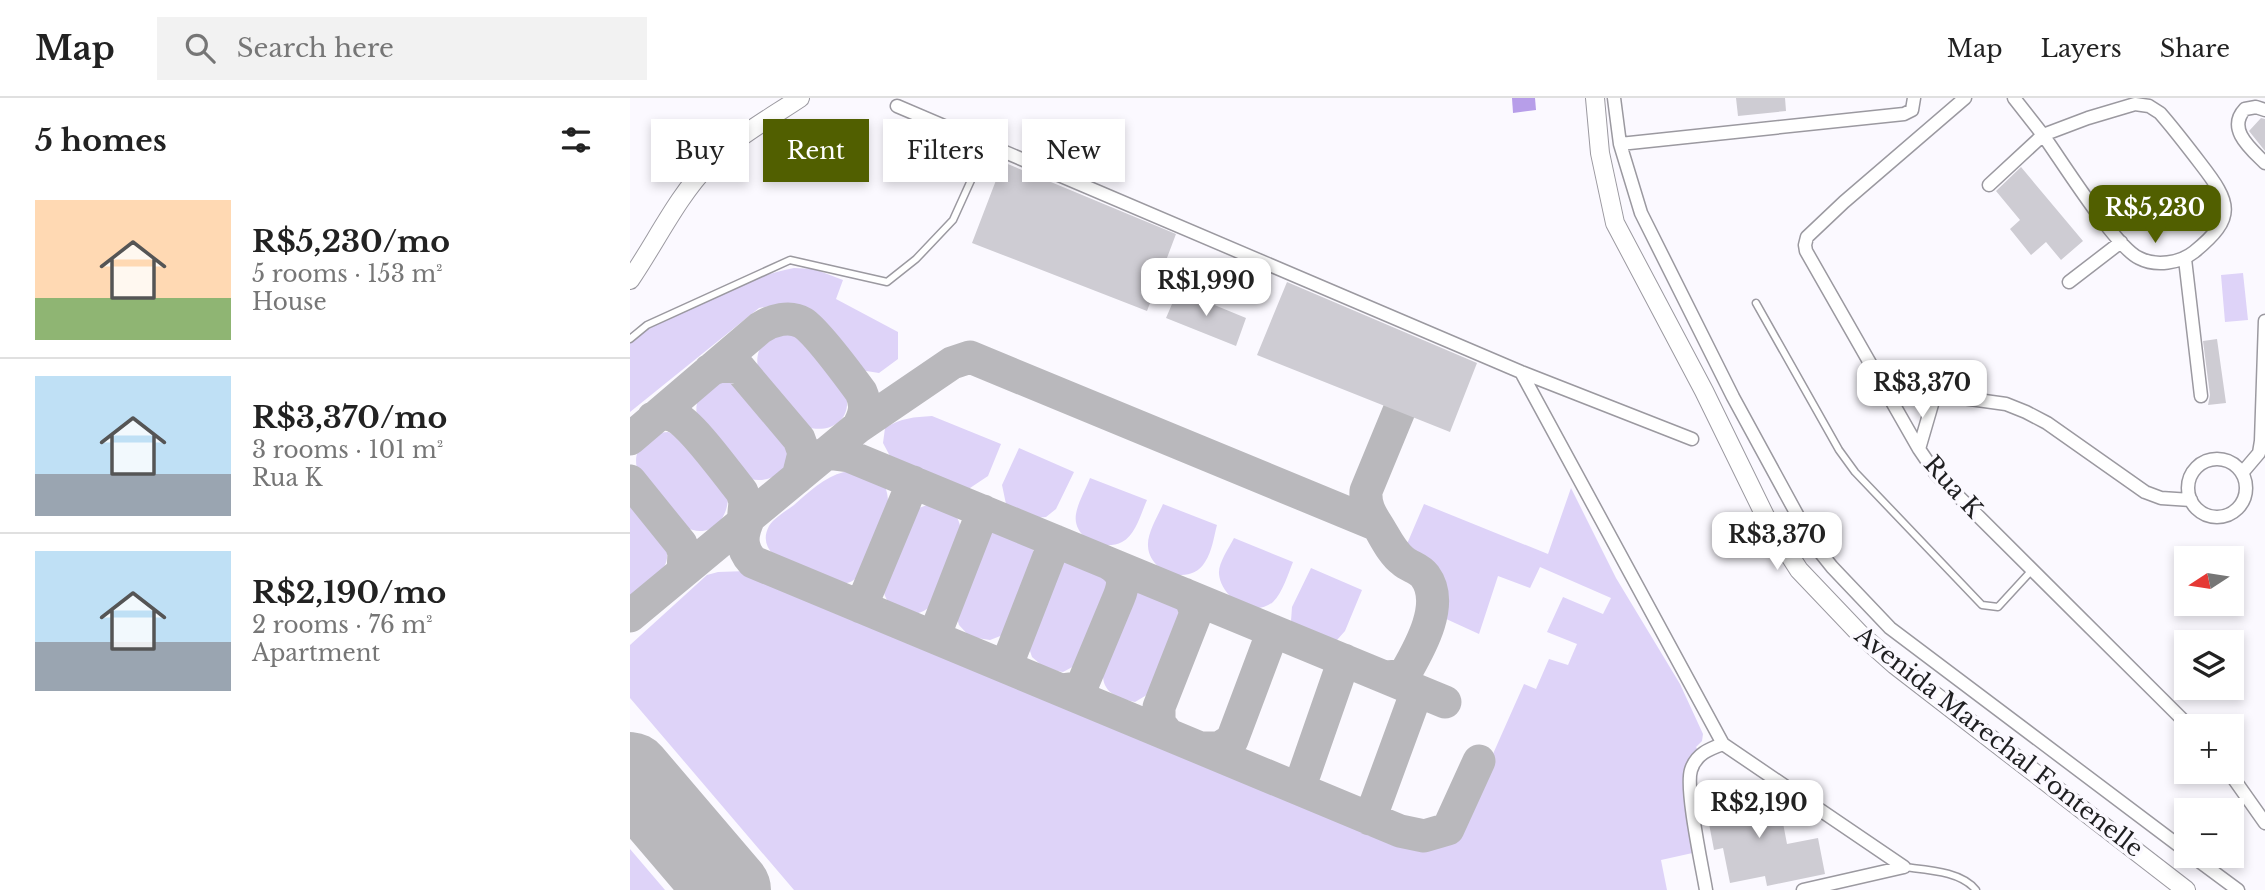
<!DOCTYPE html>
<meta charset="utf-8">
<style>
:root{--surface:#fff;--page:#f2f2f2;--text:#222;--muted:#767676;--line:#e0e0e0;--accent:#515f00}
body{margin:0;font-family:"Libre Baskerville",serif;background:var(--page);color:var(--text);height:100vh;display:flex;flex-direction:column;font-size:26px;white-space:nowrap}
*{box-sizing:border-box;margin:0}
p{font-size:23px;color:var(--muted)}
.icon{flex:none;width:38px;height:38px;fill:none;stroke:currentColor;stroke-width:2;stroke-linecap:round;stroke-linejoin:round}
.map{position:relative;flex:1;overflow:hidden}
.drawer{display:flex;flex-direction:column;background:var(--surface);width:630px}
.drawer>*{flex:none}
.guide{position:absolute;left:21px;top:21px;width:665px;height:63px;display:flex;gap:14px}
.needle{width:46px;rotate:258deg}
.fabs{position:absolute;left:1544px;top:448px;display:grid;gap:14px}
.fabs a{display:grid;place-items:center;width:70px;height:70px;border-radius:0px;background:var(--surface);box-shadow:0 4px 10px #0003;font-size:35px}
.price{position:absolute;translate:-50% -60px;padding:0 16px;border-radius:14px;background:#fff;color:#222;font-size:23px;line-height:46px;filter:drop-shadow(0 2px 4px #0008)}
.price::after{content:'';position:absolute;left:50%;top:42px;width:21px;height:16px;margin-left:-10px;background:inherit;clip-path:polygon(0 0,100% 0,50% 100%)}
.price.on{background:var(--accent);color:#fff}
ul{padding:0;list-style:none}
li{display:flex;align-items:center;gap:21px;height:175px;padding:0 35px}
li+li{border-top:2px solid var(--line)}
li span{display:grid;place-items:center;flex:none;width:196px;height:140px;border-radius:0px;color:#555}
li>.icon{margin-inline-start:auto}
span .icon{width:84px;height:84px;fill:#fffc;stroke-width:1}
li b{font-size:30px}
h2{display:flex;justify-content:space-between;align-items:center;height:84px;padding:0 35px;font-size:30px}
.pill{padding:0 24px;border-radius:0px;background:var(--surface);box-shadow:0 4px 10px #0003;font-size:24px;line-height:63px}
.pill.on{background:var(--accent);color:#fff}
header{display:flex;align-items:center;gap:42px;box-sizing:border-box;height:98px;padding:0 35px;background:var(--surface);border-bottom:2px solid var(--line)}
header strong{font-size:33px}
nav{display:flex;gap:38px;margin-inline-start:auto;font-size:24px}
.search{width:490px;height:63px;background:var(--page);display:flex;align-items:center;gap:18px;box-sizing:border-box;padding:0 24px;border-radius:0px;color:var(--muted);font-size:26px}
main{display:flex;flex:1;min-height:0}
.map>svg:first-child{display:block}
</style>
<header>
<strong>Map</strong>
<div class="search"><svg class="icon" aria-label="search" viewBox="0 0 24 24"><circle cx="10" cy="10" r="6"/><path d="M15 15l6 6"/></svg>Search here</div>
<nav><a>Map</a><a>Layers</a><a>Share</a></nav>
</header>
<main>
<section class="drawer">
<h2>5 homes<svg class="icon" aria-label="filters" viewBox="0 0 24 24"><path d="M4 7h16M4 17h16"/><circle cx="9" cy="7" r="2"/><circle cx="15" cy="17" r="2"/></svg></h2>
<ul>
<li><span style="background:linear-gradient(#ffd9b3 70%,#8fb573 0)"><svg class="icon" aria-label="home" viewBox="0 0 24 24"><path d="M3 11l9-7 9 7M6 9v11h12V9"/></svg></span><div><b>R$5,230/mo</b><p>5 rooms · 153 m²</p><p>House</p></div></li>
<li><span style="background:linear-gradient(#bfe0f5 70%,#9aa5b1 0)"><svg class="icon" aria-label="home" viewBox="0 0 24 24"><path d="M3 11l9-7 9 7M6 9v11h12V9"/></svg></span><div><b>R$3,370/mo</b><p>3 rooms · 101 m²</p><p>Rua K</p></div></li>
<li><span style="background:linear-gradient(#bfe0f5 65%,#9aa5b1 0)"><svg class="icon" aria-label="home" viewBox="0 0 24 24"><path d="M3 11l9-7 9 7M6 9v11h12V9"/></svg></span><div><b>R$2,190/mo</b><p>2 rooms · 76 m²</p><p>Apartment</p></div></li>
</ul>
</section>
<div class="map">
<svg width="1635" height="792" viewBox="0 0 1635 792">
<rect width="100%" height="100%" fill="#fbf9ff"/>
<path fill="#ded3f8" d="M164,170L184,171L213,182L206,201L268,234V261L249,275L230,272L183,214L156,205L129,210L0,314V245C30,219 64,205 101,190C122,182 142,174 164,170Z
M1613,175L1618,222L1595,224L1591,177Z
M155,234C161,234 165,235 170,239C182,248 215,287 217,302C219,327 194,336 175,328L129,275C123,253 133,238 155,234Z
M98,284C103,286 109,288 113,291C121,299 154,338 157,346C165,374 135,390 113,378L67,318C63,297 79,285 98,284Z
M302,318L371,346L358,378L340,390H332L261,360L253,345L255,330C271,320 284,319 302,318Z
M38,334C58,342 87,377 98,396C99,422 80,443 53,428C44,423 38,412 32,404C25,395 13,384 8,374C0,351 18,335 38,334Z
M389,350L444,374L426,411L416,419L402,420L385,415L376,406L372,387Z
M214,374C240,375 260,377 258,409C251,427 240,469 225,481C219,486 212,486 204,486C182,477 121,462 139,428C144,420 156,413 164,407C179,394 194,379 214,374Z
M460,380L517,402C511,415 506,437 492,444C473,454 442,440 446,416C448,404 456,391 460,380Z
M941,390L986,480L1050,586L1073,636L1072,643L1066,649L1068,652L1055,670L1053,680L1067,754L1031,762L1037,792H164L0,600V547L77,477L88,474L117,473L779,746L803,747L820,739L835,719L894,586L906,591L919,561L938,567L947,546L917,534L933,499L973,516L981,500L910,469L900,490L868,478L849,536L814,520C814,482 813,467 774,453L794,406L918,456Z
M0,395C16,415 53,448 30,475C23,484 10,491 0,498Z
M533,406L587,427C584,438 582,454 575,464C560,489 519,475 518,448C517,435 528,418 533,406Z
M297,407C359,410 319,471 305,504C295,514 286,519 272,514C261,510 254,501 253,489C253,475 274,434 281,418L289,410Z
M367,428L386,431L400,441L405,458L373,537L360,542L340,539L329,527L324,510L351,436Z
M604,440L663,464C658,476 653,494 643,504C622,521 591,499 589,476C588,465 599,450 604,440Z
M445,458C466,462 473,473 480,492L448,566L433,574L416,571L402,559L395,538L427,465Z
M681,470L732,492L715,533L707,542L697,543L667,530L661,523L662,509Z
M514,489H531L546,502L552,520L525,592L505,604C460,596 472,570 484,538C493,515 493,503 514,489Z
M0,751L35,792H0Z"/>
<path fill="#b79ee9" d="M882,0H905L906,12L883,15Z"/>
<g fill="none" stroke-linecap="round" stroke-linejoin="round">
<path stroke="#b9b8bc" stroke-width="33" d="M80,272L94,267L109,270L169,341L174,355L168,379
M23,320C30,316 37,315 44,318C62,326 98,377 112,394L115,404L113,425
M0,341L130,230C142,222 160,217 173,225C187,234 220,279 231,294C237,308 235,316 228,329
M196,355L219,358L815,604
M0,383L51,446L54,455L53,474
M119,420C111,437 110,450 123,464L770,733L794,738L818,731L849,663
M231,509L283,384
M0,518L228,329L322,265L340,259L747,427
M304,539L353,413
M376,569L425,443
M756,579L769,578L776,574C791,548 815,505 795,478C789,470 780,469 773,463C762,455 755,439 748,428C740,416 735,407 736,393L769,313
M432,592L449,590L454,583L489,499C495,484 494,475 480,466
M537,635L529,625V609L566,515L561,501L554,496
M573,650H589L602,642L643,533
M669,691L714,562
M740,721L787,593"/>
<path stroke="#b9b8bc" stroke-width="84" d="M0,676L99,792"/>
</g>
<path fill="#ceccd3" d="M1106,0H1155L1156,13L1108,18Z
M1631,20L1635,21V53L1619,33Z
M373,64L546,136L517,213L342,145Z
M1391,69L1453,143L1431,162L1416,144L1401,157L1380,131L1390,122L1366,93Z
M657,184L847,265L820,334L627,257Z
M548,192L616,220L606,248L536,220Z
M1587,241L1596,305L1578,307L1580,297L1573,243Z
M1110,687L1115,718L1136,713L1135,705L1158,701L1162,723L1153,725L1157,746L1188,740L1195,776L1137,788L1135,778L1100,785L1093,750L1084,752L1073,694Z"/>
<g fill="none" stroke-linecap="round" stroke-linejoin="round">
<g stroke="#9b99a0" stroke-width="9">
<path id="service" d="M1126,205L1209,352L1225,374L1352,507L1368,509L1402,472
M0,241L17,227L160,162L257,184L286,161L323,122L357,47
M1274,769C1297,772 1331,773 1346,792"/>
</g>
<g stroke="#9b99a0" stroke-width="15">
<path id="minor" d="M984,0L990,46L1011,115L1103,299L1182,444L1202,469L1260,530L1556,753
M1335,0L1214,104L1177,139L1175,147L1176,153L1289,351L1306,376L1559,628
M1505,6L1519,8L1530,15C1544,31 1557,48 1570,65C1601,105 1607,119 1564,154C1550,165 1526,169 1509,160C1486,150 1431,62 1413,37L1458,20Z
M267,8L891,274L1062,341
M1635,12L1626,9L1615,11C1596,31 1621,51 1635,65
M990,46L1274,16L1282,12L1284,0
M1359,87L1413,37L1384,0
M1555,161L1571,298
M1439,184L1491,144
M891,274L1093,646L1274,769
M1254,289L1376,306L1396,314L1417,325L1515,394L1531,400L1561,402
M1289,351L1305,296
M1558 390a29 29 0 1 1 58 0a29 29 0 1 1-58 0Z
M1612,375L1629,355L1631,343L1635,223
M1599,674L1635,725
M1562,758L1608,792
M1076,792C1072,768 1055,691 1061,672C1066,656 1079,651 1093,646
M1173,792L1274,769"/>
</g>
<g stroke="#9b99a0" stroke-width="20">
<path id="secondary" d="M965,0L970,55L985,125L1074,293L1138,424L1169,472L1229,535L1265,567L1556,792
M0,182C26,144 47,99 79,66C104,40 140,20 170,0"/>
</g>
<use href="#service" stroke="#fff" stroke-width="6"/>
<use href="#minor" stroke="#fff" stroke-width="12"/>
<use href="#secondary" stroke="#fff" stroke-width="18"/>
</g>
<g text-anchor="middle" stroke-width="7" stroke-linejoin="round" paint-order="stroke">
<g font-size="24" fill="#1f1f21" stroke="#fbf9ff">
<text transform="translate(1323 389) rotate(48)" y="8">Rua K</text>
<text transform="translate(1369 644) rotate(38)" y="8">Avenida Marechal Fontenelle</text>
</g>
</g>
</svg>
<div class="fabs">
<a><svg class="needle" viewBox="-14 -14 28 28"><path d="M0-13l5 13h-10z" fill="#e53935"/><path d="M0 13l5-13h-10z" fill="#767676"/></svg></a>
<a><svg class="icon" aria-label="layers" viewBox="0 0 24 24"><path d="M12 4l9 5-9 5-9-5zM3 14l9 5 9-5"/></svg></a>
<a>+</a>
<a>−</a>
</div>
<b class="price on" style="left:1525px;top:147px">R$5,230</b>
<b class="price" style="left:576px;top:220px">R$1,990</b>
<b class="price" style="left:1292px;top:322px">R$3,370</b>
<b class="price" style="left:1147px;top:474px">R$3,370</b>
<b class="price" style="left:1129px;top:742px">R$2,190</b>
<div class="guide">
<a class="pill">Buy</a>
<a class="pill on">Rent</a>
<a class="pill">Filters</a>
<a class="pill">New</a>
</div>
</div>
</main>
